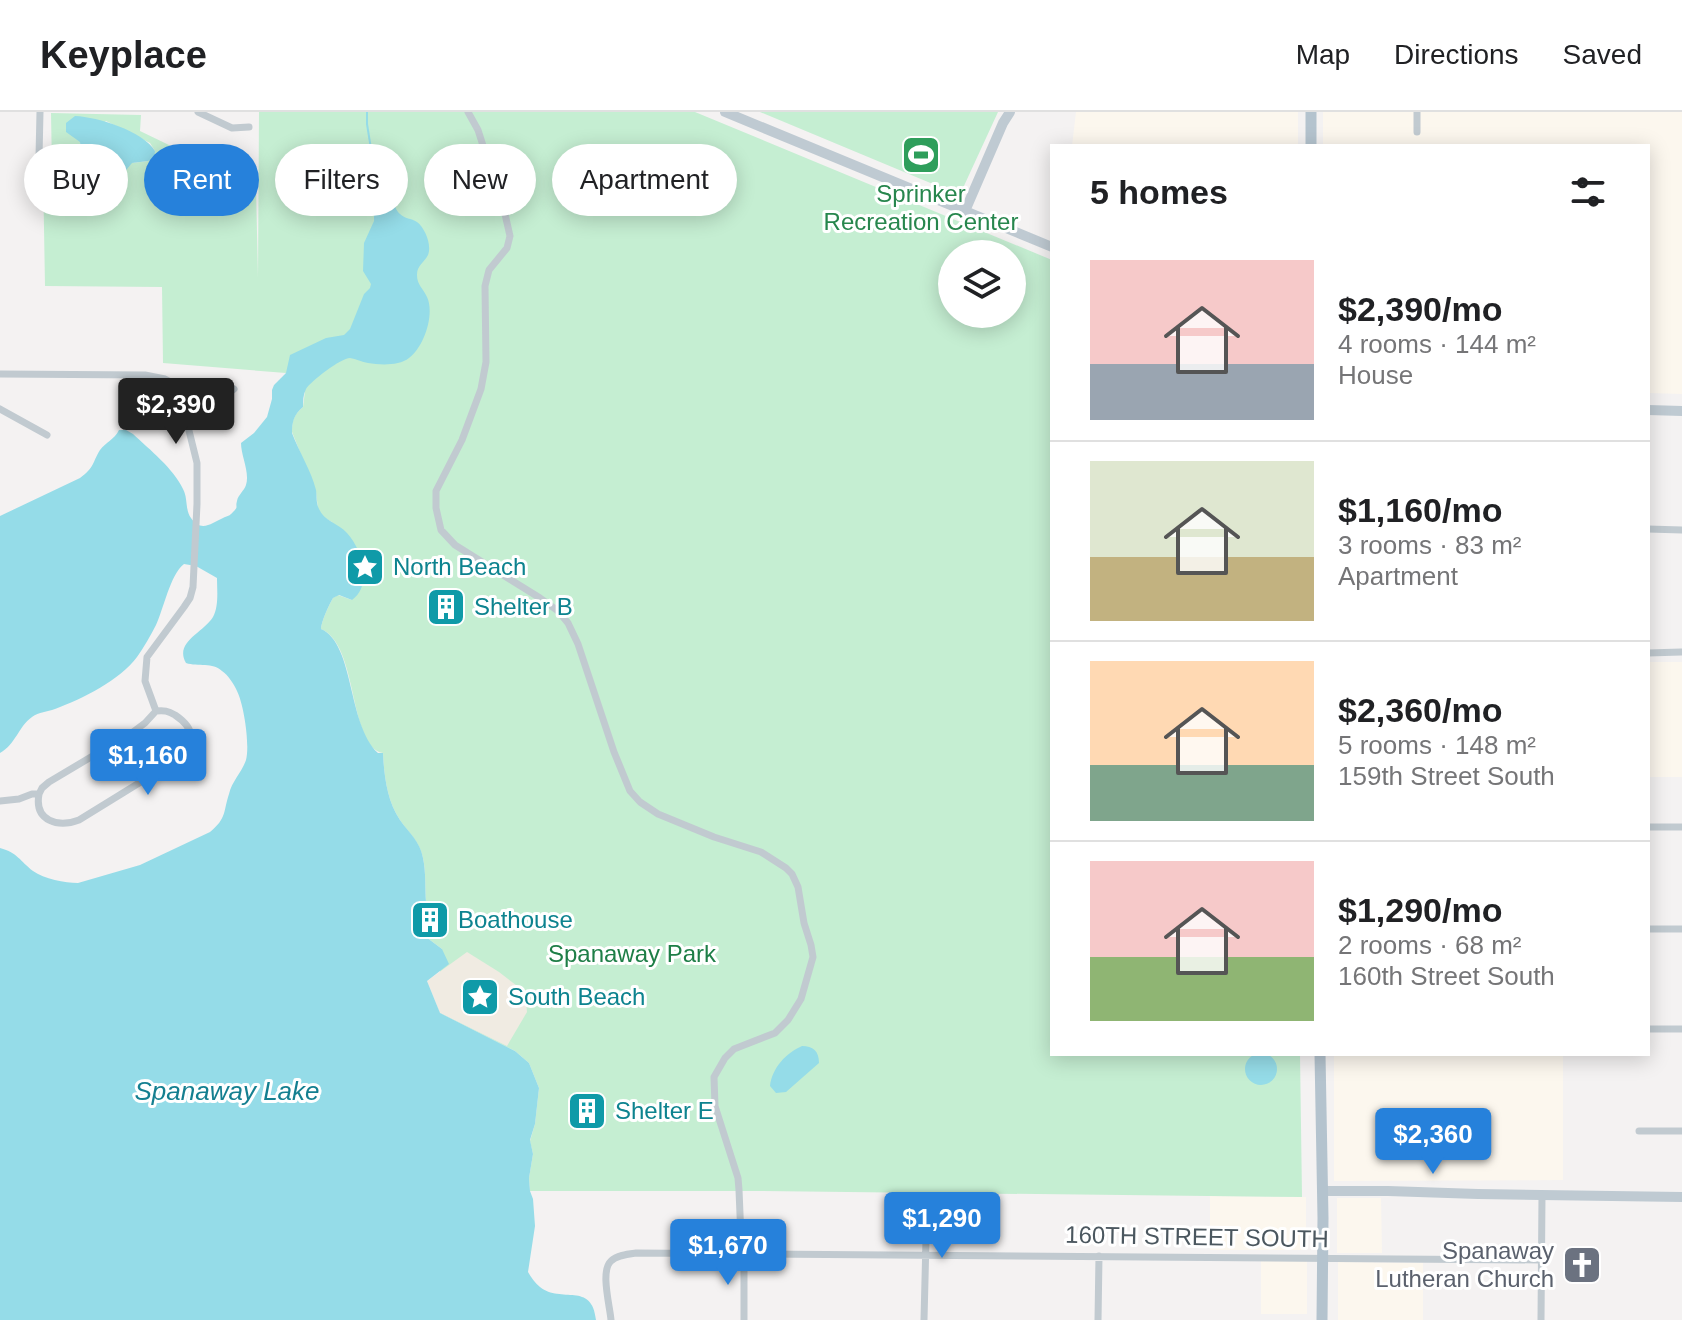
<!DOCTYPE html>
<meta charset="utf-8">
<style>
:root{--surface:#fff;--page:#f6f6f6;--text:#202124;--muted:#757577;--line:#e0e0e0;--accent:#2681db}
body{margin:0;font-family:Helvetica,sans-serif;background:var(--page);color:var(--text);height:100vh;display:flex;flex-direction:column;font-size:30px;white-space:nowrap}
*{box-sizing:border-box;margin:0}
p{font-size:26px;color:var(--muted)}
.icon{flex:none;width:44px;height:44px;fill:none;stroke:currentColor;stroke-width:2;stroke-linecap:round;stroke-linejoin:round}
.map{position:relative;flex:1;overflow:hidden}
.panel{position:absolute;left:1050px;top:32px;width:600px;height:912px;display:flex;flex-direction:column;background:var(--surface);border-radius:0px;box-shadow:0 4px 20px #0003}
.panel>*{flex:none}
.guide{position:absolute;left:24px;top:32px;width:760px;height:72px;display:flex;gap:16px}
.controls{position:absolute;left:938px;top:128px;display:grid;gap:16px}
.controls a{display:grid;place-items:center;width:88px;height:88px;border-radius:50%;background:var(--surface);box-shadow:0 4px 20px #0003;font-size:40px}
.price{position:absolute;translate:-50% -68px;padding:0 18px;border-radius:8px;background:var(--accent);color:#fff;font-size:26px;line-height:52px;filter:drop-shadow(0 2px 4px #0008)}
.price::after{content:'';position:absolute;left:50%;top:48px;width:24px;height:18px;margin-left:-12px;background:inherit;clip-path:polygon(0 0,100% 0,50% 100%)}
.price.active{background:#222;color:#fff}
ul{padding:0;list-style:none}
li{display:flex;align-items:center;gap:24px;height:200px;padding:0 40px}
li+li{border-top:2px solid var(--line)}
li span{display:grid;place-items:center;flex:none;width:224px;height:160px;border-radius:0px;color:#555}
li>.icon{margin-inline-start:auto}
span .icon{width:96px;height:96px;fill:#fffc;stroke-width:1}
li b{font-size:34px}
h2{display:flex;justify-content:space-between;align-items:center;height:96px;padding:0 40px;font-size:34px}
.tag{padding:0 28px;border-radius:36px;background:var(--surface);box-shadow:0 4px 20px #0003;font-size:28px;line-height:72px}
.tag.active{background:var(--accent);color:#fff}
header{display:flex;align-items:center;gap:48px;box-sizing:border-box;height:112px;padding:0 40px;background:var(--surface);border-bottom:2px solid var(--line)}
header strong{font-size:38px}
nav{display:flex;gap:44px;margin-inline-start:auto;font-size:28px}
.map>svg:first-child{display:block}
</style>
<header>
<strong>Keyplace</strong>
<nav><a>Map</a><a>Directions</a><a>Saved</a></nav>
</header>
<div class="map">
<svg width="1682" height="1208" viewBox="0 0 1682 1208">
<rect width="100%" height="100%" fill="#f4f2f2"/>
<path fill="#fcf7ee" d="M1076,0H1298V34H1072Z
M1323,0H1682V282L1648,281V34H1323Z
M1648,550H1682V665H1648Z
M1334,942H1563V1068L1334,1069Z
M1210,1084L1306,1085V1138H1210Z
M1337,1086H1381L1382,1141H1337Z
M1261,1149H1307V1202H1261Z
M1338,1150L1423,1151V1208H1338Z"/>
<path fill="#c5eed2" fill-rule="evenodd" d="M259,0H695L1052,148V942H1300L1302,1085L754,1079H530L529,1066L533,1042L530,1029L535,1012L539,976L529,951L515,939L440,901L437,892L442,837L426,825L414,796L426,790C425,776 426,759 423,746C420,730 408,720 400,708C387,689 384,663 383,641C348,635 359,532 321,517C321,510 329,493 333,486L338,483L352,488L332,410L323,405L318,397L316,380L292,320C292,309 294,302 303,295L305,279L286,261L163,251L162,175L45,174L43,57H52L51,1L141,3L140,19L256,75L258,166ZM106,9L150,31L155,39L148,49L132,51L83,47L80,30ZM952,142H1012V202H952Z
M760,0H998L963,76L952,80Z"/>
<path fill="#f0ebe2" d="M467,840L499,860L525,880L527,900L507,934L440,901L427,869Z"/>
<path fill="#95dce8" d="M75,4C98,5 143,19 155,39L154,46L148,49L132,51L107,81L91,82L85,73L80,30L66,20V11Z
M381,84C398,83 391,94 400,102C405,107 411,106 417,110C425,116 432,133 428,143C424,151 417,153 417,163C417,173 423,176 427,185C435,202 424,235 409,246C399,254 380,253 368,251C362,250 356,247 350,246C341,246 311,269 306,277C303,283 303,289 303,295C294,302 292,310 292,321C299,340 311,358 316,378C317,385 316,391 319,397C324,409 338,411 347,421C362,437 373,473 352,488L339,483L333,486C329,493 321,510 321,517C355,532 347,612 378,641H383C384,663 387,689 400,708C409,721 420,729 423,746C426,760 425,776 426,790L414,796L426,825L442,837L449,852L427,869L440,901L515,939L529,951L539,976L535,1012L530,1028L533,1042L529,1066L530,1079L533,1087L535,1114L528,1160C531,1165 535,1171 540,1175C561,1192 592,1169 596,1208H0V736C18,741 20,749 33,759C44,767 65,771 78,771L140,753L210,720C227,706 223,700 229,682C232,669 242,660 246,648C250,633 244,593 237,579C234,572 228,563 222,559C213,550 198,555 186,551C174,530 203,521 213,505C219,494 217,478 217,466L196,454L184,452C170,463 164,496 156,513C151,523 144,535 137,545C120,568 82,587 55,597C47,600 39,600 32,605C18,615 16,632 0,641V404L80,366C95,355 92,351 100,338C106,330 114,328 119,318H126L133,322C150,338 173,356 183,377C188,386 185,398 191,406C201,421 212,411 223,406C227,404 230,404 233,400C239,394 235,396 237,389C238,383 244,379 246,373C250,360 241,344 241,331L254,321L267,305L272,287V278L274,273L286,261L290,243L326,226L344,223L350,217L364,182L370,176L371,172L363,159L364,131L374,109V90Z
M802,934C813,934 819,939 819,951L786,980L776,981L770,974C772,956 786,941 802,934Z
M1245 957a16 16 0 1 1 32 0a16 16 0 1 1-32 0Z"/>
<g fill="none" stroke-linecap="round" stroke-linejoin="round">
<path stroke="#95dce8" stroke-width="2" d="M367,0V12L371,37L387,84"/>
<path stroke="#c1cad0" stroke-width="7" d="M198,0L232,16L249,15
M468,0L478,18L505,102L510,124L507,136L489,158L485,174L486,250L481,277L462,328L436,379V396L441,418L455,433L540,486L558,499L568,511L578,532L614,640L630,679L640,690L658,702L714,725L761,740L786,756L792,762L798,775L804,811L811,833L813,845L801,887L788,908L775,921L734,937L725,946L714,965L715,994L738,1066L739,1078L741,1126L744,1142V1208
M1417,0V20
M39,45L40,0
M0,262L145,263L165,267L211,291L219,289L234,277
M0,297L47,323
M1648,417L1682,418
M1648,541L1681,540
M156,599L145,569L147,545L184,495L190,486L193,475L197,392V351L178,274
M39,682C34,709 58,716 79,708L178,647C194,629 197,618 175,603C168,599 164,598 156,599
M0,689L19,687L32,682H39L42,676L49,670L133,620L145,611L156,599
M1648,715H1682
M1648,817H1682
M1648,917H1682
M1639,1019H1682
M611,1208C610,1194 600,1159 611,1149C617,1143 628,1142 636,1141L1541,1148
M924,1208L927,1087
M1098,1208L1099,1144
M1541,1208L1542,1083"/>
<path stroke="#bfcad2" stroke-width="10" d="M725,0L1052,135
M965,99L1003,11L1010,0
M1648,298L1682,299
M1323,1079H1388L1478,1082L1682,1085"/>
<path stroke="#b4c3ce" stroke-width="11" d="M1311,0V34
M1320,942L1323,1106L1322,1208"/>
</g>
<defs>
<g id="stadium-square" transform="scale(2)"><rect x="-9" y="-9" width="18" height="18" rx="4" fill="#2e9e5b" stroke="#fff"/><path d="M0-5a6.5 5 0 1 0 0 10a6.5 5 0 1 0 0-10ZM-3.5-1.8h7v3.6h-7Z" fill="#fff"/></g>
<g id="sight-square" transform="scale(2)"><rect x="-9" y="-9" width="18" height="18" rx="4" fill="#0f9aa8" stroke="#fff"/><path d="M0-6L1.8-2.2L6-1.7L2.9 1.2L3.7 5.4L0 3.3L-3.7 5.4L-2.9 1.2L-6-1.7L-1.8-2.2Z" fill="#fff"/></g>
<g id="building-square" transform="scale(2)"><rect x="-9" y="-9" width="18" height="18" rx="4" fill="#0f9aa8" stroke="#fff"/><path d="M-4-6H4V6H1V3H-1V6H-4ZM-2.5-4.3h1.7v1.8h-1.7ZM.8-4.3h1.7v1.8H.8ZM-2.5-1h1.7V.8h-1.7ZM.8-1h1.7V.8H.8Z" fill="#fff"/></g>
<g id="church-square" transform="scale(2)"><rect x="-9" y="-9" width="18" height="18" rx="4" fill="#6b7280" stroke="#fff"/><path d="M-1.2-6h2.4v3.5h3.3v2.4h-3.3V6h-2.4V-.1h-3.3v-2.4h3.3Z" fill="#fff"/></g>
</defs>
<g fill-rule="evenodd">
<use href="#stadium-square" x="921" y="43"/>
<use href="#sight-square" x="365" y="455"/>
<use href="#building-square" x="446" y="495"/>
<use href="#building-square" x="430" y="808"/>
<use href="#sight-square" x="480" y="885"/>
<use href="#building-square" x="587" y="999"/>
<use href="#church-square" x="1582" y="1153"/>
</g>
<g text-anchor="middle" stroke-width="6" stroke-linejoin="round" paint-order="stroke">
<g font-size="24" fill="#27864d" stroke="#fff">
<text x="921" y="90">Sprinker<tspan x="921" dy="28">Recreation Center</tspan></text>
</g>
<g font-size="24" fill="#0d838f" stroke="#fff" text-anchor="start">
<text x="393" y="463">North Beach</text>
<text x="474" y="503">Shelter B</text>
<text x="458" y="816">Boathouse</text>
<text x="508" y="893">South Beach</text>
<text x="615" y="1007">Shelter E</text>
</g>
<g font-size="24" fill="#1e7e47" stroke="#fff">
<text x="632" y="850">Spanaway Park</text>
</g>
<g font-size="24" fill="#4b575f" stroke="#fff">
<text transform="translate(1197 1125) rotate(1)" y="8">160TH STREET SOUTH</text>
</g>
<g font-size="24" fill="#5b616d" stroke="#fff" text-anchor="end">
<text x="1554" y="1147">Spanaway<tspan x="1554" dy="28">Lutheran Church</tspan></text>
</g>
<g font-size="26" font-style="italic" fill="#147f90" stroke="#fff">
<text x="227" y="988">Spanaway Lake</text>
</g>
</g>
</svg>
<div class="controls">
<a><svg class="icon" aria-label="layers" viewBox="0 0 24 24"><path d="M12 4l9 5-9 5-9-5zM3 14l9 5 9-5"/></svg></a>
</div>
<b class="price active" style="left:176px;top:334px">$2,390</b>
<b class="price" style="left:148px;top:685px">$1,160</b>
<b class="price" style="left:1433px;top:1064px">$2,360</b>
<b class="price" style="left:942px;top:1148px">$1,290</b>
<b class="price" style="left:728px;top:1175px">$1,670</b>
<div class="guide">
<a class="tag">Buy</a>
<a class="tag active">Rent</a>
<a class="tag">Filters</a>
<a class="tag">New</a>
<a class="tag">Apartment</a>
</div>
<section class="panel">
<h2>5 homes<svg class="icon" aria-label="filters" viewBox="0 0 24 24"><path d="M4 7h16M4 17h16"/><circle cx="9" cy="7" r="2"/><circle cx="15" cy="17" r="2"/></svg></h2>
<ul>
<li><span style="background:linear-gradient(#f6c9c9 65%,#9aa5b1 0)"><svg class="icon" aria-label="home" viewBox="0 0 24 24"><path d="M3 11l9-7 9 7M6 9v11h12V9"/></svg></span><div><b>$2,390/mo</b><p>4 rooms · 144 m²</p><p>House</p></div></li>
<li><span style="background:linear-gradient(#dfe7d0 60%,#c2b280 0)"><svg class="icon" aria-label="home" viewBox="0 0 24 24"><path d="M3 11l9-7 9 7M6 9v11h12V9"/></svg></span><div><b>$1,160/mo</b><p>3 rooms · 83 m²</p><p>Apartment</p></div></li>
<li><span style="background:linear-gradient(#ffd9b3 65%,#7fa58c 0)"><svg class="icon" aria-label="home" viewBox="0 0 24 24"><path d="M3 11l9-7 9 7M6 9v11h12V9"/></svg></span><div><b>$2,360/mo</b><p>5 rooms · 148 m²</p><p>159th Street South</p></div></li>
<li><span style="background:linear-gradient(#f6c9c9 60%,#8fb573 0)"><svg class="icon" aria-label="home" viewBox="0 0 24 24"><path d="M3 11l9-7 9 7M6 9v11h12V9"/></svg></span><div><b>$1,290/mo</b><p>2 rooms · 68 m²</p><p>160th Street South</p></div></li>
</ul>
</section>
</div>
